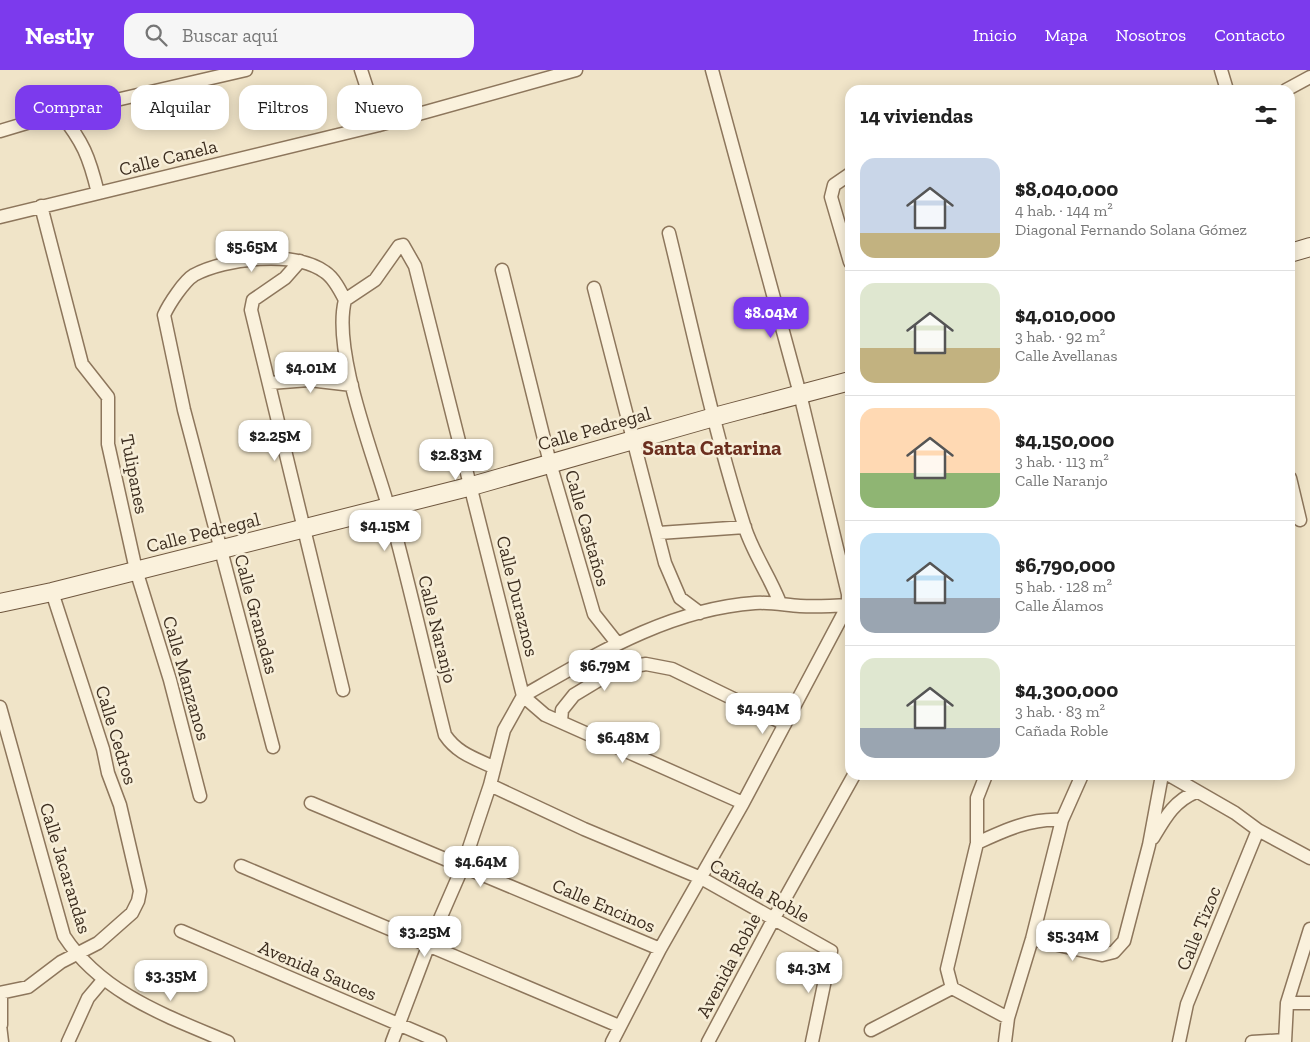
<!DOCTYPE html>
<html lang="es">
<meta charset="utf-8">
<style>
:root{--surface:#fff;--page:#f6f6f6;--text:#222;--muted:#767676;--line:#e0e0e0;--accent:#7c3aed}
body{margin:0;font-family:"Zilla Slab",serif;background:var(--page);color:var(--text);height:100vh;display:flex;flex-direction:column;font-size:19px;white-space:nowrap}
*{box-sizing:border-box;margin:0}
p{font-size:16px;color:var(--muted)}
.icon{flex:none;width:28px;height:28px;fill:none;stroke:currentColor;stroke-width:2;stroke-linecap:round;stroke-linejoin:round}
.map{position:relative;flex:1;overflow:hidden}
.drawer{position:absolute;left:845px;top:15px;width:450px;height:695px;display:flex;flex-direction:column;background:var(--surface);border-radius:15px;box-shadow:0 2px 12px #0003}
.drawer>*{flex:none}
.banner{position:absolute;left:15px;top:15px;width:475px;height:45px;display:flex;gap:10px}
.price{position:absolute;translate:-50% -42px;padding:0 11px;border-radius:10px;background:#fff;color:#222;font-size:16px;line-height:32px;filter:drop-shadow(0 1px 2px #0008)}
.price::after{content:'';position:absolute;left:50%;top:30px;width:15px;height:11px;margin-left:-8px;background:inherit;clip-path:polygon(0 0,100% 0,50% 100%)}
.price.on{background:var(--accent);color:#fff}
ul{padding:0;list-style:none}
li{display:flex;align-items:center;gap:15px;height:125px;padding:0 15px}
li+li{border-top:1px solid var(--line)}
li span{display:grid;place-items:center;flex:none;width:140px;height:100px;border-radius:15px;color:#555}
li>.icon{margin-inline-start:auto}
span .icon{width:60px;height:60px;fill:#fffc;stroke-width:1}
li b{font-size:21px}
h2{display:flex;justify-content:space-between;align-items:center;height:60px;padding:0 15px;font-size:21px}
.pill{padding:0 18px;border-radius:15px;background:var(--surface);box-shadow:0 2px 12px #0003;font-size:18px;line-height:45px}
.pill.on{background:var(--accent);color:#fff}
header{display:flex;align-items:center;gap:30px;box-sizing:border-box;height:70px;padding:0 25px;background:var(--accent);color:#fff}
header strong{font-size:24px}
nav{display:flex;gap:28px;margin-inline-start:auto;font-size:18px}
.search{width:350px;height:45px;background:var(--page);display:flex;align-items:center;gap:12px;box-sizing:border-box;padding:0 18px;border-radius:15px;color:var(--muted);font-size:19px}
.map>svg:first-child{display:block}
</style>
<header>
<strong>Nestly</strong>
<div class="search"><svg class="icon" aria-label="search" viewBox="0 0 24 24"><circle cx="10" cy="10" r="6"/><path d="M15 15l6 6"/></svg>Buscar aquí</div>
<nav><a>Inicio</a><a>Mapa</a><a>Nosotros</a><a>Contacto</a></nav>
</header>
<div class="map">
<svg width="1310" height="972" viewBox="0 0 1310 972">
<rect width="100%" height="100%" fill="#f0e4c8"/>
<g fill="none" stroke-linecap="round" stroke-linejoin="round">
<g stroke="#8d765c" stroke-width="15">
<path id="street" d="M361,0L379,55
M1221,0L1227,20
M1286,20L1310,7
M60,43C83,72 89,86 98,123
M0,61L60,43L246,0
M850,104L834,115L831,127L850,192
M41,136L82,294L108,327V374L136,500L170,610L200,726
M0,147L379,55L576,0
M669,163C693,261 714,361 745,458C754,485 770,507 780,533
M300,191L285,208L253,230L251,240L343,620
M502,200L550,393L594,544L617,573
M594,218L665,493L680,528L700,543
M345,230L375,210L399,176L403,175L415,196L523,626L504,660L490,715L463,796L429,874L392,972
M345,230C332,281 373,383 388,436C409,512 426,589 445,665C457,683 474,688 493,697
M270,313L309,310L352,315
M1290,408L1300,450
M659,463L745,457
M523,626C595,585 669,539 755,533C770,532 785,535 800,536C816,537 834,536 850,535
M523,626L545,645L743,733
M0,637L64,866C102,924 167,946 228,972
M561,651L562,640L574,625L617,599L646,594L672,599L785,654
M273,677L184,340L164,245C169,234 184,211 194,205C226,188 294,180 325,202C334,208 340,220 345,230
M1169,705L1235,743L1258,760L1310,788
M490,715L584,759L701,808L831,881L812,972
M311,733L660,879
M1153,768C1165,748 1174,731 1196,722
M977,773V728L986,705
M241,796L619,956
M181,861L440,972
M1032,869L1102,885L1114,882L1124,871L1149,775L1162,705
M952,918L947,899L977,773C1005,760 1031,748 1062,750
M952,918L1008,948
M0,923L28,917L61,892L98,873L132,843L138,831L140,821L120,735L108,703L103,679L52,522
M1287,933H1310
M0,955L2,972
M1,955V923
M871,960L952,918
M68,972L88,928L104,909
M612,972L660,879L743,733L848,535V524L800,324L712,0
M708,972L773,850L854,705
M1005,972L1008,948L1032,869L1062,750L1082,705
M1179,972L1187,934L1258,760
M1252,972L1285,970
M1285,972L1287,933L1310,859"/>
</g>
<g stroke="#6f573f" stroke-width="20">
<path id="secondary" d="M1290,183L1310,177
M0,533L52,522L472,416L714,347L850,311"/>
</g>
<use href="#street" stroke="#faf1dc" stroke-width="12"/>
<use href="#secondary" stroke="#faf1dc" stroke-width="18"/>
</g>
<g text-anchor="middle" stroke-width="5" stroke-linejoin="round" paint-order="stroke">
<g font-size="19" fill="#3d2e20" stroke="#f7eed8">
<text transform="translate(168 87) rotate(-14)" y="7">Calle Canela</text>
<text transform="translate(594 358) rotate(-16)" y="7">Calle Pedregal</text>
<text transform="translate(135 404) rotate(79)" y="7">Tulipanes</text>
<text transform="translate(588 458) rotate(74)" y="7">Calle Castaños</text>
<text transform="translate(203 462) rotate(-14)" y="7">Calle Pedregal</text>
<text transform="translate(518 526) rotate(76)" y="7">Calle Duraznos</text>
<text transform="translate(257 544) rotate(75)" y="7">Calle Granadas</text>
<text transform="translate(438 559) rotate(76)" y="7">Calle Naranjo</text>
<text transform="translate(187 608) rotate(74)" y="7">Calle Manzanos</text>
<text transform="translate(117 665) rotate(73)" y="7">Calle Cedros</text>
<text transform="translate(66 798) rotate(73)" y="7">Calle Jacarandas</text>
<text transform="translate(760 820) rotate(29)" y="7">Cañada Roble</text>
<text transform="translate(604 835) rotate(23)" y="7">Calle Encinos</text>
<text transform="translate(1198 858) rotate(-68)" y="7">Calle Tizoc</text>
<text transform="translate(728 895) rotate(-62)" y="7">Avenida Roble</text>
<text transform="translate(318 900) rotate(23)" y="7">Avenida Sauces</text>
</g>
<g font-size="21" font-weight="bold" fill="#6b2e1e" stroke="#f7eed8">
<text x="712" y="385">Santa Catarina</text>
</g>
</g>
</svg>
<b class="price" style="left:252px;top:203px">$5.65M</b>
<b class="price on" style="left:771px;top:269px">$8.04M</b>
<b class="price" style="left:311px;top:324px">$4.01M</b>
<b class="price" style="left:275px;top:392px">$2.25M</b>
<b class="price" style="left:456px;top:411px">$2.83M</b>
<b class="price" style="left:385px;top:482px">$4.15M</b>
<b class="price" style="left:605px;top:622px">$6.79M</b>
<b class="price" style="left:763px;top:665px">$4.94M</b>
<b class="price" style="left:623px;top:694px">$6.48M</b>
<b class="price" style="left:481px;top:818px">$4.64M</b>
<b class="price" style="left:425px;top:888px">$3.25M</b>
<b class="price" style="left:1073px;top:892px">$5.34M</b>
<b class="price" style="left:809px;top:924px">$4.3M</b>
<b class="price" style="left:171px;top:932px">$3.35M</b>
<div class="banner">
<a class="pill on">Comprar</a>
<a class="pill">Alquilar</a>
<a class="pill">Filtros</a>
<a class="pill">Nuevo</a>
</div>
<section class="drawer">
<h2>14 viviendas<svg class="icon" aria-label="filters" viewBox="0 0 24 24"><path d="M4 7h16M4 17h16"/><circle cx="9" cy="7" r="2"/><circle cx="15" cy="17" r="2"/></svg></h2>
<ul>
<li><span style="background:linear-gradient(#c9d6e8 75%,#c2b280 0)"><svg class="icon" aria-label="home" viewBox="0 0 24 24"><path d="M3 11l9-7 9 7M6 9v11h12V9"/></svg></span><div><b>$8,040,000</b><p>4 hab. · 144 m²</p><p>Diagonal Fernando Solana Gómez</p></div></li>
<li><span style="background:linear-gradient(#dfe7d0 65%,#c2b280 0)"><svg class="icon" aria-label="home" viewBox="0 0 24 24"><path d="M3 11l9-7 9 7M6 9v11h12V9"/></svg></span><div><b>$4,010,000</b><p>3 hab. · 92 m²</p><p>Calle Avellanas</p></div></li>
<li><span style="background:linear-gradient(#ffd9b3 65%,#8fb573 0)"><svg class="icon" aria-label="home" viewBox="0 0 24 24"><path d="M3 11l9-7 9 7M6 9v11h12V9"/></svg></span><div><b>$4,150,000</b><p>3 hab. · 113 m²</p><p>Calle Naranjo</p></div></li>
<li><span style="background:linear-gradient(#bfe0f5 65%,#9aa5b1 0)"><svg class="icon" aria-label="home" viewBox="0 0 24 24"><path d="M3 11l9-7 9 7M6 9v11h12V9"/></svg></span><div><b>$6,790,000</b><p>5 hab. · 128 m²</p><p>Calle Álamos</p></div></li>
<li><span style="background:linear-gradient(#dfe7d0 70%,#9aa5b1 0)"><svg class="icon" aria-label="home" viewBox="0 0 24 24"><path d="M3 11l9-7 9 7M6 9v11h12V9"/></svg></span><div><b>$4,300,000</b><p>3 hab. · 83 m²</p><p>Cañada Roble</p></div></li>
</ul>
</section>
</div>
